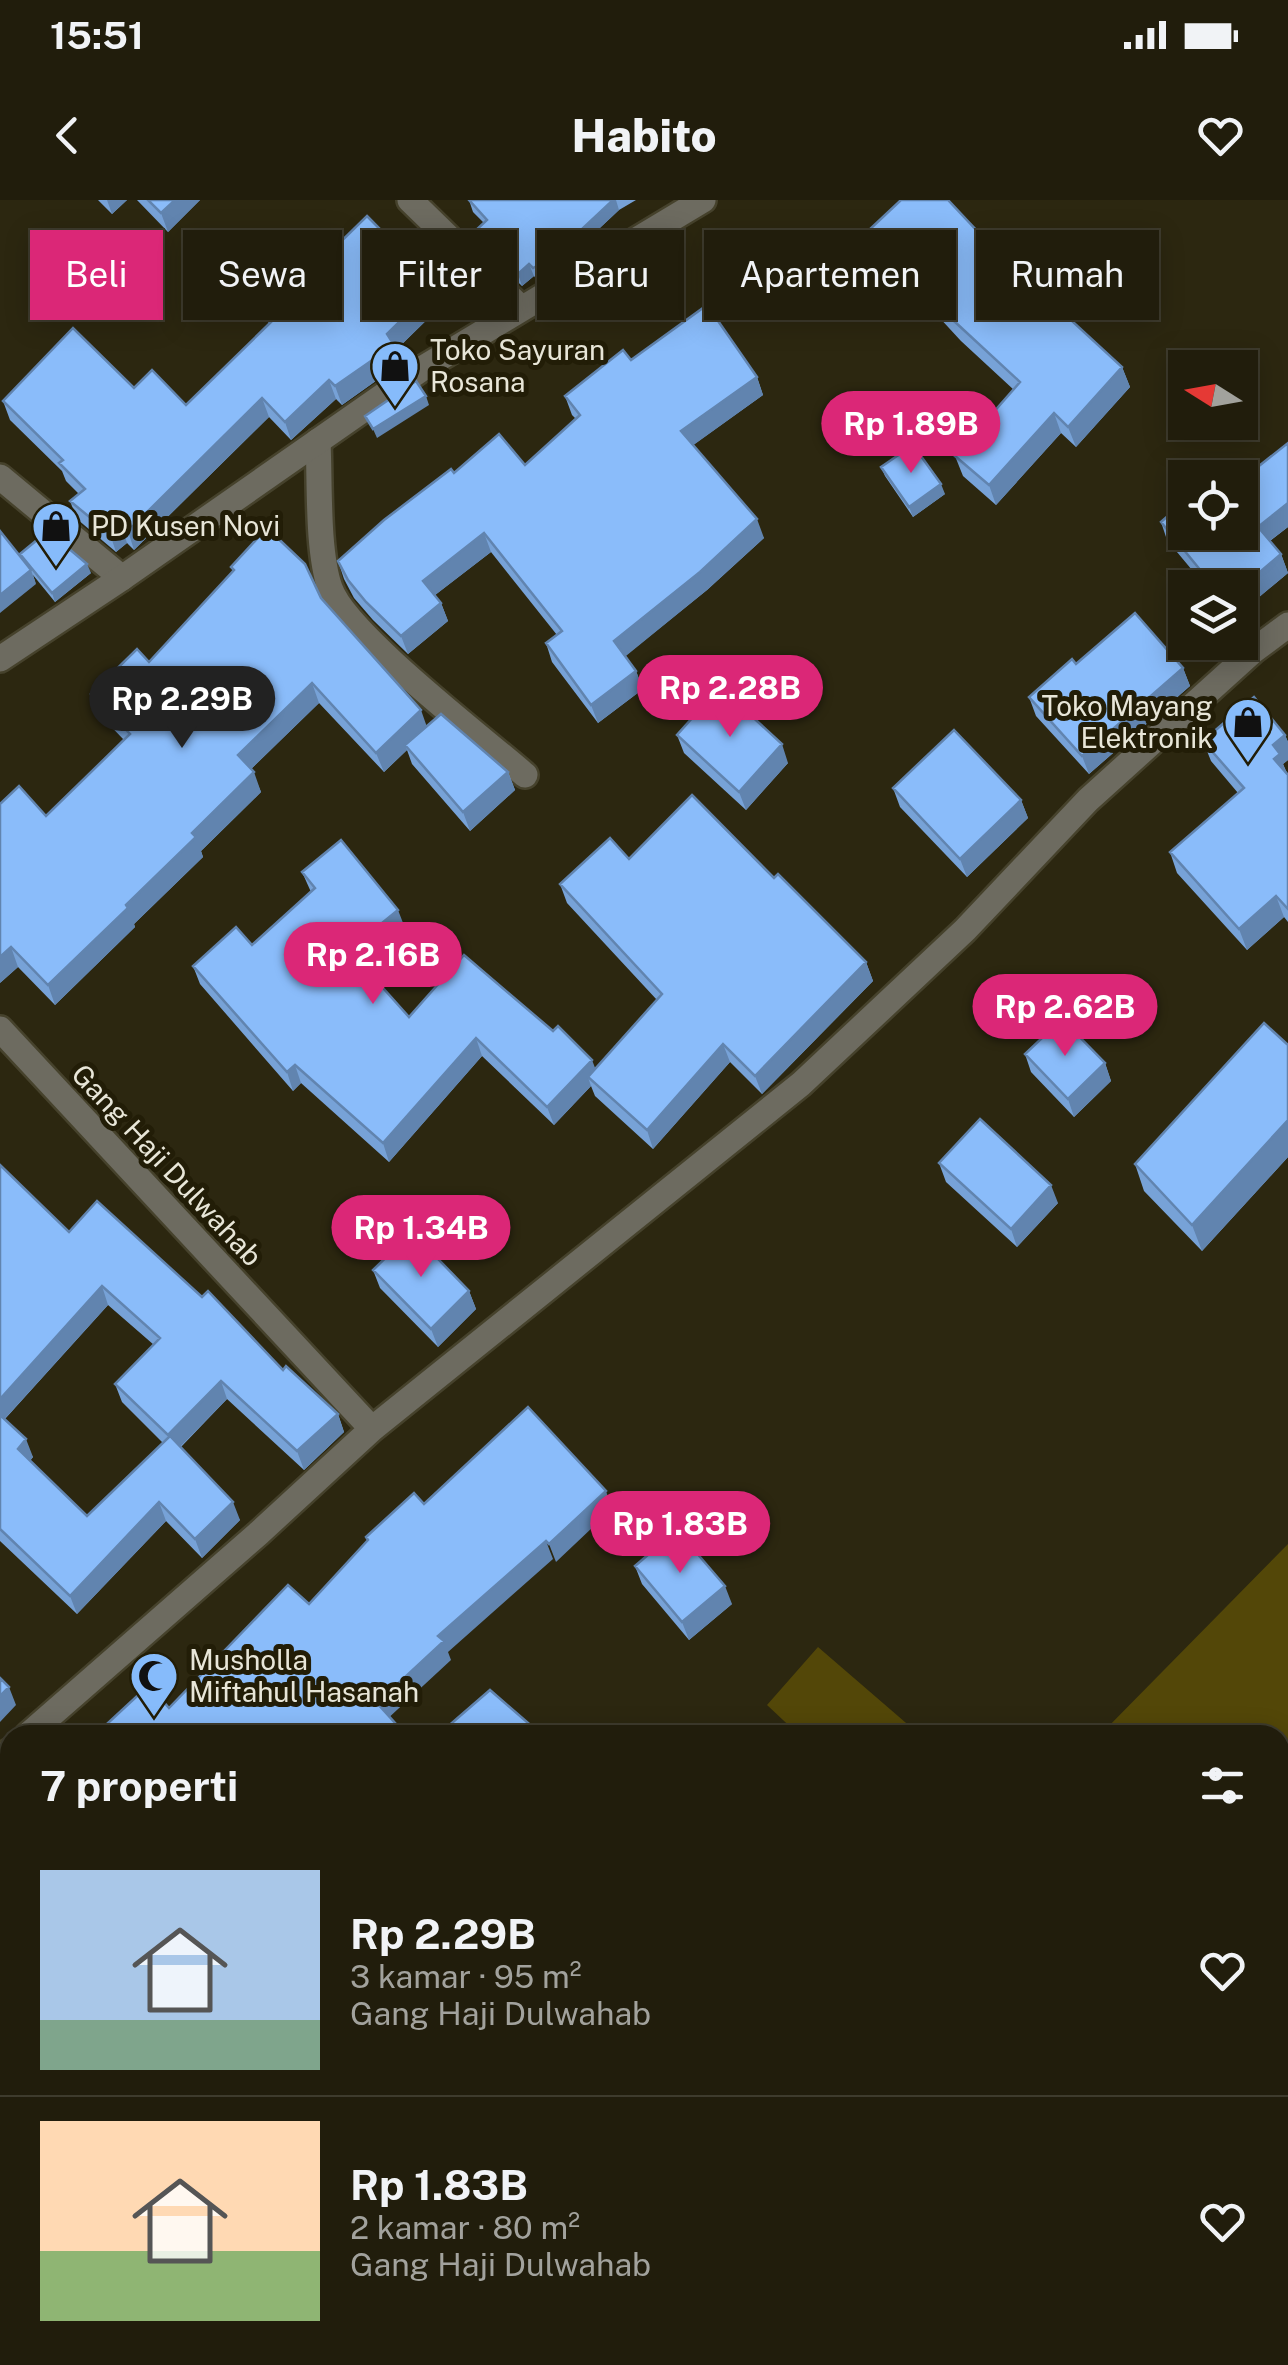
<!DOCTYPE html>
<html lang="id">
<meta charset="utf-8">
<style>
:root{--surface:#211d0c;--page:#2d2a1a;--text:#f1f3f6;--muted:#a2a29d;--line:#3e3b2d;--accent:#db2777}
body{margin:0;font-family:"Public Sans",sans-serif;background:var(--page);color:var(--text);height:100vh;display:flex;flex-direction:column;font-size:38px;white-space:nowrap}
*{box-sizing:border-box;margin:0}
p{font-size:32px;color:var(--muted)}
.icon{flex:none;width:55px;height:55px;fill:none;stroke:currentColor;stroke-width:2;stroke-linecap:round;stroke-linejoin:round}
.map{position:relative;flex:1;overflow:hidden}
.drawer{position:absolute;left:0px;top:1525px;width:1290px;height:640px;display:flex;flex-direction:column;background:var(--surface);border-radius:30px 30px 0 0;box-shadow:0 5px 25px #0003,0 0 0 2px var(--line)}
.drawer>*{flex:none}
.top-card{position:absolute;left:30px;top:30px;width:1230px;height:90px;display:flex;gap:20px}
.needle{width:65px;rotate:281deg}
.controls{position:absolute;left:1168px;top:150px;display:grid;gap:20px}
.controls a{display:grid;place-items:center;width:90px;height:90px;border-radius:0px;background:var(--surface);box-shadow:0 5px 25px #0003,0 0 0 2px var(--line);font-size:50px}
.price{position:absolute;translate:-50% -85px;padding:0 22px;border-radius:35px;background:var(--accent);color:#fff;font-size:32px;line-height:65px;filter:drop-shadow(0 2px 5px #0008)}
.price::after{content:'';position:absolute;left:50%;top:60px;width:30px;height:22px;margin-left:-15px;background:inherit;clip-path:polygon(0 0,100% 0,50% 100%)}
.price.current{background:#222;color:#fff}
ul{padding:0;list-style:none}
li{display:flex;align-items:center;gap:30px;height:250px;padding:0 40px}
li+li{border-top:2px solid var(--line)}
li span{display:grid;place-items:center;flex:none;width:280px;height:200px;border-radius:0px;color:#555}
li>.icon{margin-inline-start:auto}
span .icon{width:120px;height:120px;fill:#fffc;stroke-width:1}
li b{font-size:42px}
h2{display:flex;justify-content:space-between;align-items:center;height:120px;padding:0 40px;font-size:42px}
.chip{padding:0 35px;border-radius:0px;background:var(--surface);box-shadow:0 5px 25px #0003,0 0 0 2px var(--line);font-size:35px;line-height:90px}
.chip.current{background:var(--accent);color:#fff}
.status{display:flex;justify-content:space-between;align-items:center;height:70px;padding:0 50px;background:var(--surface);direction:ltr}
.status svg{height:28px;fill:currentColor}
header{display:flex;justify-content:space-between;align-items:center;height:130px;padding:0 40px;background:var(--surface);font-size:45px;font-weight:800}
.map>svg:first-child{display:block}
</style>
<div class="status"><b>15:51</b><svg viewBox="0 0 49 12"><path d="M0 12V9h3v3zM5 12V6h3v6zM10 12V3h3v9zM15 12V0h3v12zM26 1h20v11H26zM47 4h2v5h-2z"/></svg></div>
<header><svg class="icon" aria-label="back" viewBox="0 0 24 24"><path d="M15 5l-7 7 7 7"/></svg>Habito<svg class="icon" aria-label="heart" viewBox="0 0 24 24"><path d="M12 20l-8-8c-3-5 5-10 8-4 3-6 11-1 8 4z"/></svg></header>
<div class="map">
<svg width="1288" height="2165" viewBox="0 0 1288 2165">
<rect width="100%" height="100%" fill="#2c2710"/>
<path fill="#534708" d="M1288,1344V1559L1280,1567V1535H1100Z
M818,1447L920,1535H799L767,1505Z
M822,2155H967L956,2165H834Z"/>
<g fill="none" stroke-linecap="round" stroke-linejoin="round">
<g stroke="#46422c" stroke-width="30">
<path id="minor" d="M410,0L521,108
M318,241C320,282 317,351 330,388C345,433 484,539 525,575
M0,277L122,378
M0,829L372,1229
M28,1535L259,1333L372,1229L801,884L965,730L1088,600L1253,451L1288,425
M0,1560L10,1551"/>
</g>
<g stroke="#46422c" stroke-width="30">
<path id="tertiary" d="M0,459L122,378L420,170L703,0"/>
</g>
<use href="#minor" stroke="#6d6b60" stroke-width="25"/>
<use href="#tertiary" stroke="#6d6b60" stroke-width="25"/>
</g>
<path fill="#77a2d7" fill-rule="evenodd" d="M98,0H127L112,14Z
M137,0H200L168,32Z
M469,0H636L619,10L554,71L537,80L534,76L522,86L478,44L474,32L484,23L473,12Z
M869,30L996,51L1122,167L1130,187L1076,247L1061,233L996,305L963,276L955,256L1014,190L961,141L877,50Z
M434,71L492,96L495,106L472,120L438,80Z
M436,86L443,104L396,150L401,163L342,205L336,199L291,240L269,217L134,350L127,343L116,352L77,319L70,301L79,294L66,281L62,271L10,220L3,201L134,188L186,205L269,124L266,115Z
M631,160L757,177L763,195L693,245L764,338L707,390L625,456L636,471L643,489L598,523L552,462L546,443L557,435L491,352L435,395L441,403L448,421L408,454L373,420L354,398L344,379L338,361L454,273L525,265L576,219L572,215L565,196Z
M1288,243V327L1270,341L1281,354L1288,373L1240,413V388H1207L1167,340L1161,322L1185,332Z
M881,267L945,294L913,317L885,276Z
M20,354L91,373L55,402L33,375L36,384Z
M231,367L321,398L427,526L508,572L515,590L470,631L412,564L407,550L384,572L319,503L251,569L261,592L201,651L203,657L134,724L135,727L55,805L18,767L0,783L46,616L124,540L98,513L91,494L149,462L233,371Z
M1076,464L1183,468L1190,486L1089,574L1036,516L1029,497Z
M677,535L788,563L746,610L684,553Z
M1285,535L1288,542V560L1283,564L1288,575V722L1284,717L1247,750L1177,673L1170,652L1238,593L1211,561L1203,541Z
M893,588L1021,600L1028,618L967,677L900,607Z
M629,659L774,678L866,762L873,781L762,894L730,862L653,949L595,896L591,886L554,925L482,856L389,962L301,883L293,891L200,784L193,766L252,745L311,692L302,672L405,728L361,764L409,817L595,869L657,800L567,703L560,684Z
M1288,845V957L1202,1051L1144,991L1135,964Z
M1025,854L1105,863L1111,881L1074,917L1031,872Z
M939,963L1058,1003L1017,1047L946,982Z
M0,965L69,1032L202,1097L283,1170L338,1214L344,1232L304,1270L227,1199L181,1247L240,1320L202,1358L166,1321L77,1414L0,1341ZM108,1105L154,1145L115,1184L122,1202L163,1243L87,1316L30,1261L33,1257L5,1219Z
M373,1070L469,1091L476,1109L438,1147L380,1088Z
M635,1366L732,1404L689,1440L642,1384Z
M10,1668V1913L0,1904V1678Z
M10,1953V2003L0,1993V1963Z"/>
<path fill="#6184af" d="M107,0H127L112,14Z
M175,0H200L168,32L161,13Z
M613,0H616L619,10L554,71L550,59Z
M529,64L534,76L522,86L518,74Z
M436,86L443,104L396,150L401,163L342,205L335,186Z
M1122,167L1130,187L1076,247L1068,227Z
M757,177L763,195L688,249L681,231Z
M329,180L336,199L291,240L285,222Z
M426,196L429,205L377,238L373,229Z
M262,198L269,217L134,350L128,331Z
M1054,213L1061,233L996,305L989,285Z
M941,284L945,294L913,317L909,307Z
M1288,303V327L1264,345L1258,327Z
M757,319L764,338L707,390L621,460L614,441Z
M121,324L127,343L116,352L110,334Z
M484,333L491,352L430,399L423,381Z
M1281,354L1288,373L1240,413V389Z
M87,364L91,373L55,402L52,393Z
M31,370L36,384L0,413V395Z
M441,403L448,421L408,454L401,436Z
M1183,468L1190,486L1089,574L1082,556Z
M636,471L643,489L598,523L591,505Z
M312,483L319,503L245,575L238,555Z
M421,510L428,530L405,545L407,550L384,572L376,553Z
M1285,535L1288,542V560L1283,564L1287,575L1274,559L1273,545Z
M782,544L788,563L746,610L739,592Z
M254,572L261,592L201,651L203,657L134,724L135,727L55,805L48,785L126,705L192,633Z
M508,572L515,590L470,631L463,612Z
M1021,600L1028,618L967,677L960,659Z
M1276,696L1284,717L1247,750L1239,729Z
M398,710L405,728L355,769L349,750Z
M11,747L18,767L0,783V757Z
M866,762L873,781L762,894L755,876Z
M476,838L482,856L389,962L383,943Z
M723,844L730,862L653,949L647,930Z
M592,860L599,878L588,877L591,886L554,925L547,907Z
M1105,863L1111,881L1074,917L1068,899Z
M295,865L301,883L293,891L287,872Z
M1288,920V957L1202,1051L1192,1025Z
M1051,985L1058,1003L1017,1047L1011,1029Z
M102,1086L108,1105L0,1224V1199Z
M469,1091L476,1109L438,1147L431,1129Z
M221,1181L227,1199L174,1253L168,1235Z
M338,1214L344,1232L304,1270L297,1251Z
M26,1239L33,1257L25,1267L18,1249Z
M606,1291L612,1309L556,1362L549,1344Z
M159,1302L166,1321L77,1414L70,1396Z
M233,1302L240,1320L202,1358L195,1339Z
M546,1341L553,1359L448,1452L451,1460L384,1522L377,1503L438,1436Z
M725,1386L732,1404L689,1440L682,1422Z
M9,1487L16,1505L0,1522V1496Z"/>
<path fill="#8abcfa" stroke="#6184af" stroke-width="2.5" d="M148,0H175L161,13Z
M469,0H613L550,59L533,68L529,64L518,74L474,32L487,20Z
M901,0H948L996,51L1122,167L1068,227L1054,213L989,285L955,256L1020,182L954,121L869,30Z
M367,16L436,86L387,134L394,145L335,186L329,180L285,222L262,198L128,331L121,324L110,334L70,301L85,289L59,263L63,260L3,201L73,128L134,188L152,170L186,205L271,122L266,115Z
M450,56L492,96L469,110L434,71Z
M707,105L757,177L681,231L757,319L700,372L614,441L636,471L591,505L546,443L562,431L484,333L423,381L441,403L401,436L366,402L348,380L338,361L384,320L451,269L454,273L499,234L525,265L580,215L565,196L623,150L631,160Z
M416,181L426,196L373,229L365,216Z
M1288,243V303L1258,327L1281,354L1240,389V388H1215L1161,322L1185,301V332H1240V281Z
M913,245L941,284L909,307L881,267Z
M267,328L305,364L321,398L421,510L376,553L312,483L238,555L254,572L192,633L196,637L126,705L128,708L48,785L11,747L0,757V604L19,586L46,616L130,534L91,494L137,449L149,462L234,370L231,367Z
M0,331L31,370L0,395Z
M48,331L87,364L52,393L20,354Z
M1135,413L1183,468L1082,556L1029,497L1072,459L1076,464Z
M720,487L782,544L739,592L677,535Z
M1254,497L1285,535L1273,545L1280,554L1274,559L1288,575V709L1276,696L1239,729L1170,652L1244,588L1203,541Z
M441,514L508,572L463,612L405,545Z
M954,530L1021,600L960,659L893,588Z
M692,595L774,678L778,674L866,762L755,876L723,844L647,930L588,877L662,794L560,684L610,638L629,659Z
M341,640L398,710L349,750L409,817L464,755L553,831L558,826L592,860L547,907L476,838L383,943L295,865L287,872L193,766L236,727L252,745L315,688L302,672Z
M1062,819L1105,863L1068,899L1025,854Z
M1264,823L1288,845V920L1192,1025L1135,964Z
M980,919L1051,985L1011,1029L939,963Z
M0,965L69,1032L97,1001L202,1097L208,1091L283,1170L286,1166L338,1214L297,1251L221,1181L168,1235L115,1184L160,1138L102,1086L0,1199Z
M412,1032L469,1091L431,1129L373,1070Z
M528,1207L606,1291L549,1344L546,1341L438,1436L444,1441L377,1503L406,1535H95L149,1485L169,1508L288,1385L309,1404L368,1340L366,1337L414,1293L424,1304Z
M0,1215L26,1239L18,1249L87,1316L170,1236L233,1302L195,1339L159,1302L70,1396L0,1329Z
M677,1330L725,1386L682,1422L635,1366Z
M0,1478L9,1487L0,1496Z
M490,1490L542,1535H438Z
M10,1668V1900L0,1892V1678Z
M10,1953V1993L0,1983V1963Z
M13,2155H63L67,2158L69,2155H105L116,2165H4Z
M219,2155H232L241,2165H209Z"/>
<defs>
<g id="shop-pin" transform="scale(2.5)"><path d="M0 17L-7.5 6A9.5 9.5 0 1 1 7.5 6Z" fill="#86bbfb" stroke="#221d07"/><path d="M-5-2.5h2.3a2.7 3.5 0 0 1 5.4 0H5L5.5 6h-11ZM-1.5-2.5h3a1.5 2.3 0 0 0-3 0Z" fill="#111"/></g>
<g id="mosque-pin" transform="scale(2.5)"><path d="M0 17L-7.5 6A9.5 9.5 0 1 1 7.5 6Z" fill="#86bbfb" stroke="#221d07"/><path d="M3.5-4.9A6 6 0 1 0 3.5 4.9A5 5 0 1 1 3.5-4.9Z" fill="#111"/></g>
</defs>
<g fill-rule="evenodd">
<use href="#shop-pin" x="395" y="166"/>
<use href="#shop-pin" x="56" y="326"/>
<use href="#shop-pin" x="1248" y="522"/>
<use href="#mosque-pin" x="154" y="1476"/>
</g>
<g text-anchor="middle" stroke-width="10" stroke-linejoin="round" paint-order="stroke">
<g font-size="28" fill="#e8e6d8" stroke="#221d07" text-anchor="start">
<text x="430" y="160">Toko Sayuran<tspan x="430" dy="32">Rosana</tspan></text>
<text x="91" y="336">PD Kusen Novi</text>
<text x="1213" y="516" text-anchor="end">Toko Mayang<tspan x="1213" dy="32">Elektronik</tspan></text>
<text x="189" y="1470">Musholla<tspan x="189" dy="32">Miftahul Hasanah</tspan></text>
</g>
<g font-size="28" fill="#e8e6d8" stroke="#221d07">
<text transform="translate(167 965) rotate(47)" y="10">Gang Haji Dulwahab</text>
</g>
</g>
</svg>
<div class="controls">
<a><svg class="needle" viewBox="-14 -14 28 28"><path d="M0-13l5 13h-10z" fill="#e53935"/><path d="M0 13l5-13h-10z" fill="#a2a29d"/></svg></a>
<a><svg class="icon" aria-label="locate" viewBox="0 0 24 24"><circle cx="12" cy="12" r="6"/><path d="M12 2v4M12 18v4M2 12h4M18 12h4"/></svg></a>
<a><svg class="icon" aria-label="layers" viewBox="0 0 24 24"><path d="M12 4l9 5-9 5-9-5zM3 14l9 5 9-5"/></svg></a>
</div>
<b class="price" style="left:911px;top:276px">Rp 1.89B</b>
<b class="price" style="left:730px;top:540px">Rp 2.28B</b>
<b class="price current" style="left:182px;top:551px">Rp 2.29B</b>
<b class="price" style="left:373px;top:807px">Rp 2.16B</b>
<b class="price" style="left:1065px;top:859px">Rp 2.62B</b>
<b class="price" style="left:421px;top:1080px">Rp 1.34B</b>
<b class="price" style="left:680px;top:1376px">Rp 1.83B</b>
<div class="top-card">
<a class="chip current">Beli</a>
<a class="chip">Sewa</a>
<a class="chip">Filter</a>
<a class="chip">Baru</a>
<a class="chip">Apartemen</a>
<a class="chip">Rumah</a>
</div>
<section class="drawer">
<h2>7 properti<svg class="icon" aria-label="filters" viewBox="0 0 24 24"><path d="M4 7h16M4 17h16"/><circle cx="9" cy="7" r="2"/><circle cx="15" cy="17" r="2"/></svg></h2>
<ul>
<li><span style="background:linear-gradient(#a9c7e8 75%,#7fa58c 0)"><svg class="icon" aria-label="home" viewBox="0 0 24 24"><path d="M3 11l9-7 9 7M6 9v11h12V9"/></svg></span><div><b>Rp 2.29B</b><p>3 kamar · 95 m²</p><p>Gang Haji Dulwahab</p></div><svg class="icon" aria-label="heart" viewBox="0 0 24 24"><path d="M12 20l-8-8c-3-5 5-10 8-4 3-6 11-1 8 4z"/></svg></li>
<li><span style="background:linear-gradient(#ffd9b3 65%,#8fb573 0)"><svg class="icon" aria-label="home" viewBox="0 0 24 24"><path d="M3 11l9-7 9 7M6 9v11h12V9"/></svg></span><div><b>Rp 1.83B</b><p>2 kamar · 80 m²</p><p>Gang Haji Dulwahab</p></div><svg class="icon" aria-label="heart" viewBox="0 0 24 24"><path d="M12 20l-8-8c-3-5 5-10 8-4 3-6 11-1 8 4z"/></svg></li>
</ul>
</section>
</div>
